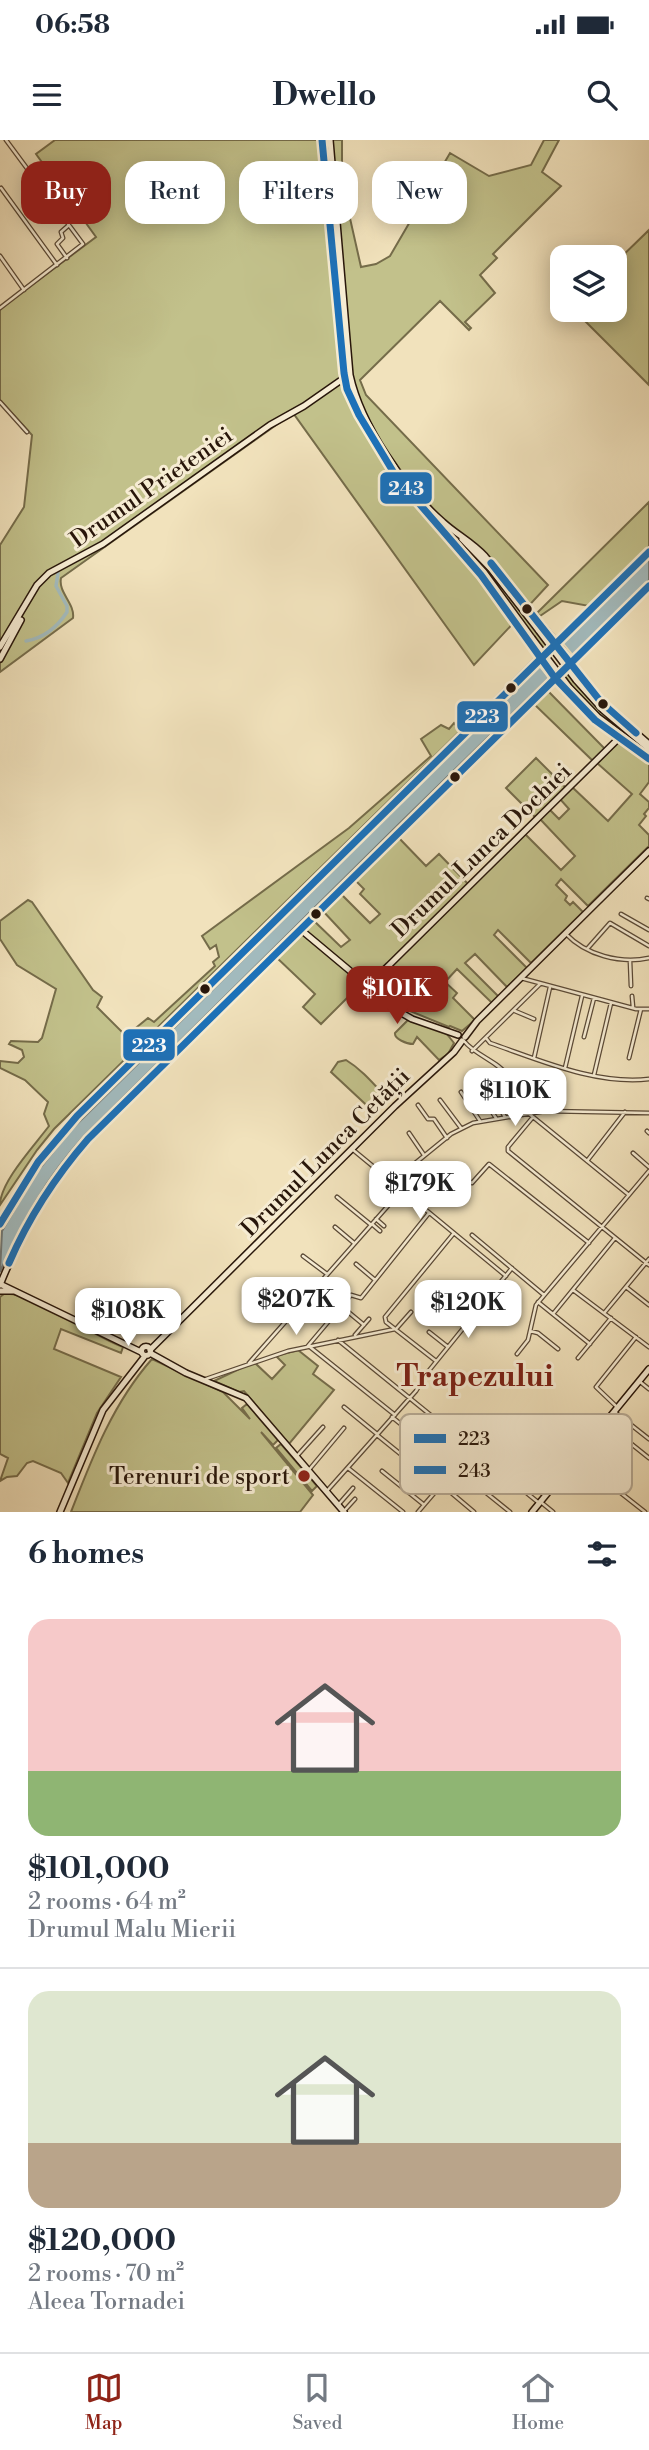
<!DOCTYPE html>
<meta charset="utf-8">
<style>
:root{--surface:#fff;--page:#f2f2f3;--text:#1f2937;--muted:#747a83;--line:#e0e1e3;--accent:#8f2418}
body{margin:0;font-family:"Libre Bodoni",serif;background:var(--page);color:var(--text);height:100vh;display:flex;flex-direction:column;font-size:26px;white-space:nowrap}
*{box-sizing:border-box;margin:0}
p{font-size:23px;color:var(--muted)}
.icon{flex:none;width:38px;height:38px;fill:none;stroke:currentColor;stroke-width:2;stroke-linecap:round;stroke-linejoin:round}
.map{position:relative;height:1372px;overflow:hidden}
.drawer{display:flex;flex-direction:column;background:var(--surface);flex:1}
.drawer>*{flex:none}
.top-card{position:absolute;left:21px;top:21px;width:607px;height:63px;display:flex;gap:14px}
.fabs{position:absolute;left:550px;top:105px;display:grid;gap:14px}
.fabs a{display:grid;place-items:center;width:77px;height:77px;border-radius:14px;background:var(--surface);box-shadow:0 4px 18px #0003;font-size:35px}
.price{position:absolute;translate:-50% -60px;padding:0 16px;border-radius:14px;background:#fff;color:#222;font-size:23px;line-height:46px;filter:drop-shadow(0 2px 4px #0008)}
.price::after{content:'';position:absolute;left:50%;top:42px;width:21px;height:16px;margin-left:-10px;background:inherit;clip-path:polygon(0 0,100% 0,50% 100%)}
.price.selected{background:var(--accent);color:#fff}
ul{padding:0;list-style:none}
li{display:grid;align-content:center;gap:14px;height:371px;padding:0 28px}
li+li{border-top:2px solid var(--line)}
li span{display:grid;place-items:center;height:217px;border-radius:21px;color:#555}
li>.icon{margin-inline-start:auto}
span .icon{width:126px;height:126px;fill:#fffc;stroke-width:1}
li b{font-size:30px}
h2{display:flex;justify-content:space-between;align-items:center;height:84px;padding:0 28px;font-size:30px}
.tag{padding:0 24px;border-radius:21px;background:var(--surface);box-shadow:0 4px 18px #0003;font-size:24px;line-height:63px}
.tag.selected{background:var(--accent);color:#fff}
.status{display:flex;justify-content:space-between;align-items:center;height:49px;padding:0 35px;background:var(--surface);direction:ltr}
.status svg{height:19px;fill:currentColor}
header{display:flex;justify-content:space-between;align-items:center;height:91px;padding:0 28px;background:var(--surface);font-size:32px;font-weight:800}
.menu{display:flex;justify-content:space-around;align-items:center;height:98px;border-top:2px solid var(--line);background:var(--surface);font-size:19px;color:var(--muted)}
.menu a{display:grid;justify-items:center;gap:4px}
.menu .selected{color:var(--accent)}
.map>svg:first-child{display:block}
</style>
<div class="status"><b>06:58</b><svg viewBox="0 0 49 12"><path d="M0 12V9h3v3zM5 12V6h3v6zM10 12V3h3v9zM15 12V0h3v12zM26 1h20v11H26zM47 4h2v5h-2z"/></svg></div>
<header><svg class="icon" aria-label="menu" viewBox="0 0 24 24"><path d="M4 6h16M4 12h16M4 18h16"/></svg>Dwello<svg class="icon" aria-label="search" viewBox="0 0 24 24"><circle cx="10" cy="10" r="6"/><path d="M15 15l6 6"/></svg></header>
<div class="map">
<svg width="649" height="1372" viewBox="0 0 649 1372">
<rect width="100%" height="100%" fill="#f1e2bc"/>
<filter id="stains"><feTurbulence type="fractalNoise" baseFrequency=".00286" numOctaves="4"/><feColorMatrix values="0 0 0 0 .2 0 0 0 0 .09 0 0 0 0 .02 0 0 0 .5 -.17"/></filter>
<radialGradient id="worn" r=".72"><stop offset=".6" stop-color="#630" stop-opacity="0"/><stop offset="1" stop-color="#630" stop-opacity=".3"/></radialGradient>
<path fill="#c2c18b" stroke="#756c4a" stroke-width="2" d="M55,0H342V43L361,127L376,124L390,116L450,13L489,36L531,25L544,0H559L542,32L561,46L493,114L497,118L480,135L495,153L465,182L471,188L469,190L440,161L360,240L366,255L548,445L522,473L576,542L649,610V613L603,579L581,558L519,477L474,525L293,273L61,438C58,453 75,463 73,478L0,532V405L24,367L32,295L0,260V169L96,97L36,14Z
M649,90V245L574,170H614V124Z
M649,362V406L589,466L562,461L540,476L537,473Z
M547,550L605,609L593,621L534,564Z
M454,583L460,591L54,989L37,1010L0,1065C0,1042 34,1006 49,986L44,974L48,962L25,940L0,928V921L18,923L24,917L22,910L9,904L11,901L38,902L42,898L56,849L17,825L0,799V781L28,760L32,762L93,850L102,857L97,867L126,896L148,878L154,882L215,826L213,822L219,817L216,805L210,809L202,796L349,688L431,616L421,599L441,585L449,589Z
M619,602L649,622V642L640,654L649,662V668L644,674L646,676L639,685L649,695V706L588,766L561,739L556,745L567,756L565,760L570,765L573,762L583,772L531,823L498,790L494,795L527,828L507,847L475,814L465,823L499,857L492,863L457,829L445,842L457,853L453,858L475,880L462,891L450,886L449,887L398,866L391,861L407,844L386,824L368,841L359,846L321,884L303,867L315,854L276,817L313,780L341,807L350,800L322,770L340,753L370,783L380,774L360,754L364,749L354,739L397,696L426,726L439,714L471,747L525,694L561,730L575,716L540,679L550,670L559,679L569,669L560,659L572,647L608,681L632,654L597,623Z
M536,618L566,648L536,678L506,648Z
M408,880L446,893L454,903L448,914L439,920L417,897L413,904C407,904 394,899 395,893Z
M346,920C361,929 372,942 384,955L382,965L376,974L331,932L338,922Z
M4,1154C32,1151 94,1197 123,1207L121,1213L61,1189L54,1209L121,1237L97,1273L68,1343L61,1333L33,1321L27,1323L17,1336L7,1337L0,1341L8,1318L0,1314V1157Z
M298,1210L318,1226L313,1234L334,1250L289,1304L244,1251L239,1252L214,1241L254,1222L272,1239L285,1225L276,1216Z
M152,1219L223,1252L250,1279L242,1268L247,1264L278,1300L273,1305L261,1292L313,1355L300,1372H71C92,1318 113,1263 152,1219Z
M281,1304L317,1346L312,1351L276,1308Z"/>
<path fill="#a2babd" stroke="#717875" stroke-width="2" d="M649,417V440L399,684L84,996C47,1037 22,1081 0,1132L2,1091L36,1033L70,991Z"/>
<path fill="#f1e2bc" d="M563,502L573,514L548,538L539,527Z"/>
<g fill="none" stroke-linecap="round" stroke-linejoin="round">
<path stroke="#a2babd" stroke-width="3.5" d="M26,501C44,498 58,486 67,472V466L56,446L58,433"/>
<g stroke="#5a4936" stroke-width="5">
<path id="street" d="M1,48L57,125
M0,116L24,150
M67,118L57,104L63,98L61,92L69,85
M0,168L83,104L6,0
M0,262L27,292
M647,758L649,759
M621,774L649,790
M566,794C586,815 620,824 649,818
M587,809L610,783L649,806
M630,821L631,846
M521,838L636,869H649
M632,856L633,867
M515,871L534,879
M584,897L594,858
M486,898L490,903C540,920 595,945 649,939
M464,901C476,916 498,921 509,937C516,946 513,959 522,968L629,1055
M472,911L540,844
M534,918L550,847
M629,918L641,869
M565,928L582,856
M594,935L611,863
M484,942L505,977
M473,943L496,978
M461,952L480,981
M440,960L461,988
M418,965L428,979H434L447,998
M533,977L508,1007V1011L649,1125
M647,991L649,993
M409,993L424,1015
M352,1009L506,1136
M633,1013L649,1027
M587,1021L625,972
M405,1033L431,1056
M466,1040L472,1043L489,1024L589,1103
M392,1042L451,994L473,983L545,971L649,973
M337,1057L370,1084
M376,1079L384,1086
M372,1084L380,1091
M335,1087L354,1103
M472,1095L544,1155
M303,1116L327,1134
M356,1124L375,1140
M626,1147L649,1165
M573,1150L649,1207
M310,1153L320,1161
M538,1162L590,1204
M282,1165L292,1173
M341,1166L364,1185
M605,1172L649,1119
M553,1174L615,1098
M396,1189L411,1172
M530,1191L538,1193L558,1209
M429,1192L448,1207
M355,1195L369,1179
M338,1200L539,1363
M307,1207L351,1155L361,1158L429,1073
M310,1207L395,1275
M517,1214L528,1200L536,1165L649,1031
M578,1218L611,1178
M436,1221L386,1182L385,1177L454,1093
M249,1223L402,1050
M206,1239L288,1211L395,1189
M639,1241L649,1249
M344,1267L377,1294
M617,1267L596,1247L636,1197
M616,1273L649,1299
M392,1277L510,1372
M623,1278L614,1290L649,1318
M377,1295L440,1346
M296,1317L323,1287
M348,1328L403,1372
M308,1331L344,1288
M382,1331L423,1364
M598,1335L645,1372
M442,1345L474,1372
M326,1352L416,1251L427,1233L512,1128
M542,1363L553,1372
M339,1364L353,1348
M345,1370L355,1359
M418,1372L472,1309"/>
</g>
<g stroke="#28160a" stroke-width="8">
<path id="secondary" d="M322,0L344,233L347,249L359,275L397,338L481,435L555,538L595,580L649,619
M330,0L350,235C361,285 404,348 443,382C456,394 472,402 485,416L556,502L603,564L649,604
M462,399L491,429L539,491
M459,405L484,432L532,498
M0,507L37,445L49,433L103,404L270,285L304,266L347,236
M0,519L21,480
M576,540L603,570L649,609
M569,547L598,577L649,615
M300,789L398,871L412,879L458,895
M367,847L619,598
M465,897L477,881L649,711
M0,1084L38,1022L77,976L537,520L649,412
M0,1144L141,1212
M0,1145C22,1090 49,1043 88,999L649,446
M0,1151H14
M141.5 1211a4.5 4.5 0 1 1 9 0a4.5 4.5 0 1 1-9 0Z
M150,1210L395,966L454,912L462,901
M150,1213L186,1233L246,1258L344,1372
M60,1372L103,1270L145,1216
M532,1372L649,1229"/>
</g>
<use href="#street" stroke="#f6ecd3" stroke-width="2.5"/>
<use href="#secondary" stroke="#f6ecd3" stroke-width="5"/>
<g stroke="#28160a" stroke-width="8" stroke-linecap="butt">
<path id="secondary-bridge" d="M539,491L576,540
M532,498L569,547"/>
</g>
<use href="#secondary-bridge" stroke="#f6ecd3" stroke-width="5"/>
<g stroke="#f6ecd3" stroke-width="12">
<path id="bus-1" d="M0,1084L38,1022L77,976L649,412
M9,1123C29,1077 55,1037 88,999L649,446"/>
</g>
<g stroke="#f6ecd3" stroke-width="12">
<path id="bus-2" d="M322,0L344,233L347,249L359,275L397,338L481,435L555,538L595,580L649,619
M491,423L601,562L636,593"/>
</g>
<use href="#bus-1" stroke="#1d71b8" stroke-width="7"/>
<use href="#bus-2" stroke="#1d71b8" stroke-width="7"/>
</g>
<g fill="#28160a" stroke="#f6ecd3" stroke-width="2.5">
<circle cx="527" cy="469" r="6"/>
<circle cx="511" cy="548" r="6"/>
<circle cx="603" cy="564" r="6"/>
<circle cx="455" cy="637" r="6"/>
<circle cx="316" cy="774" r="6"/>
<circle cx="205" cy="849" r="6"/>
</g>
<circle fill="#8f2418" stroke="#f6ecd3" stroke-width="2.5" cx="304" cy="1336" r="7"/>
<g text-anchor="middle" stroke-width="6" stroke-linejoin="round" paint-order="stroke">
<g font-size="23" fill="#28160a" stroke="#f6ecd3">
<text transform="translate(151 347) rotate(-35)" y="8">Drumul Prieteniei</text>
<text transform="translate(481 710) rotate(-44)" y="8">Drumul Lunca Dochiei</text>
<text transform="translate(325 1012) rotate(-45)" y="8">Drumul Lunca Cetății</text>
</g>
<g font-size="23" fill="#28160a" stroke="#f6ecd3" text-anchor="end">
<text x="290" y="1344">Terenuri de sport</text>
</g>
<g font-size="30" font-weight="bold" fill="#7a1f14" stroke="#f6ecd3">
<text x="475" y="1246">Trapezului</text>
</g>
</g>
<rect x="400" y="1274" width="232" height="80" rx="10" fill="#f6ecd3" stroke="#b8ac97" stroke-width="2"/>
<rect x="414" y="1294" width="32" height="9" fill="#1d71b8"/>
<rect x="414" y="1326" width="32" height="8" fill="#1d71b8"/>
<g font-size="19" fill="#28160a">
<text x="458" y="1305">223</text>
<text x="458" y="1337">243</text>
</g>
<g stroke="#f6ecd3" stroke-width="2.5">
<rect x="379" y="331" width="54" height="34" rx="7" fill="#1d71b8"/>
<rect x="456" y="560" width="53" height="33" rx="7" fill="#1d71b8"/>
<rect x="122" y="888" width="54" height="34" rx="7" fill="#1d71b8"/>
</g>
<g font-size="19" text-anchor="middle" font-weight="bold" fill="#fff">
<text x="406" y="355">243</text>
<text x="482" y="583">223</text>
<text x="149" y="912">223</text>
</g>
<rect width="100%" height="100%" filter="url(#stains)"/>
<rect width="100%" height="100%" fill="url(#worn)"/>
</svg>
<div class="fabs">
<a><svg class="icon" aria-label="layers" viewBox="0 0 24 24"><path d="M12 4l9 5-9 5-9-5zM3 14l9 5 9-5"/></svg></a>
</div>
<b class="price selected" style="left:397px;top:886px">$101K</b>
<b class="price" style="left:515px;top:988px">$110K</b>
<b class="price" style="left:420px;top:1081px">$179K</b>
<b class="price" style="left:296px;top:1197px">$207K</b>
<b class="price" style="left:468px;top:1200px">$120K</b>
<b class="price" style="left:128px;top:1208px">$108K</b>
<div class="top-card">
<a class="tag selected">Buy</a>
<a class="tag">Rent</a>
<a class="tag">Filters</a>
<a class="tag">New</a>
</div>
</div>
<section class="drawer">
<h2>6 homes<svg class="icon" aria-label="filters" viewBox="0 0 24 24"><path d="M4 7h16M4 17h16"/><circle cx="9" cy="7" r="2"/><circle cx="15" cy="17" r="2"/></svg></h2>
<ul>
<li><span style="background:linear-gradient(#f6c9c9 70%,#8fb573 0)"><svg class="icon" aria-label="home" viewBox="0 0 24 24"><path d="M3 11l9-7 9 7M6 9v11h12V9"/></svg></span><div><b>$101,000</b><p>2 rooms · 64 m²</p><p>Drumul Malu Mierii</p></div></li>
<li><span style="background:linear-gradient(#dfe7d0 70%,#b9a48a 0)"><svg class="icon" aria-label="home" viewBox="0 0 24 24"><path d="M3 11l9-7 9 7M6 9v11h12V9"/></svg></span><div><b>$120,000</b><p>2 rooms · 70 m²</p><p>Aleea Tornadei</p></div></li>
</ul>
</section>
<nav class="menu">
<a class="selected"><svg class="icon" aria-label="map" viewBox="0 0 24 24"><path d="M3 6l6-2 6 2 6-2v14l-6 2-6-2-6 2zM9 4v14M15 6v14"/></svg>Map</a>
<a><svg class="icon" aria-label="saved" viewBox="0 0 24 24"><path d="M7 4h10v16l-5-4-5 4z"/></svg>Saved</a>
<a><svg class="icon" aria-label="home" viewBox="0 0 24 24"><path d="M3 11l9-7 9 7M6 9v11h12V9"/></svg>Home</a>
</nav>
